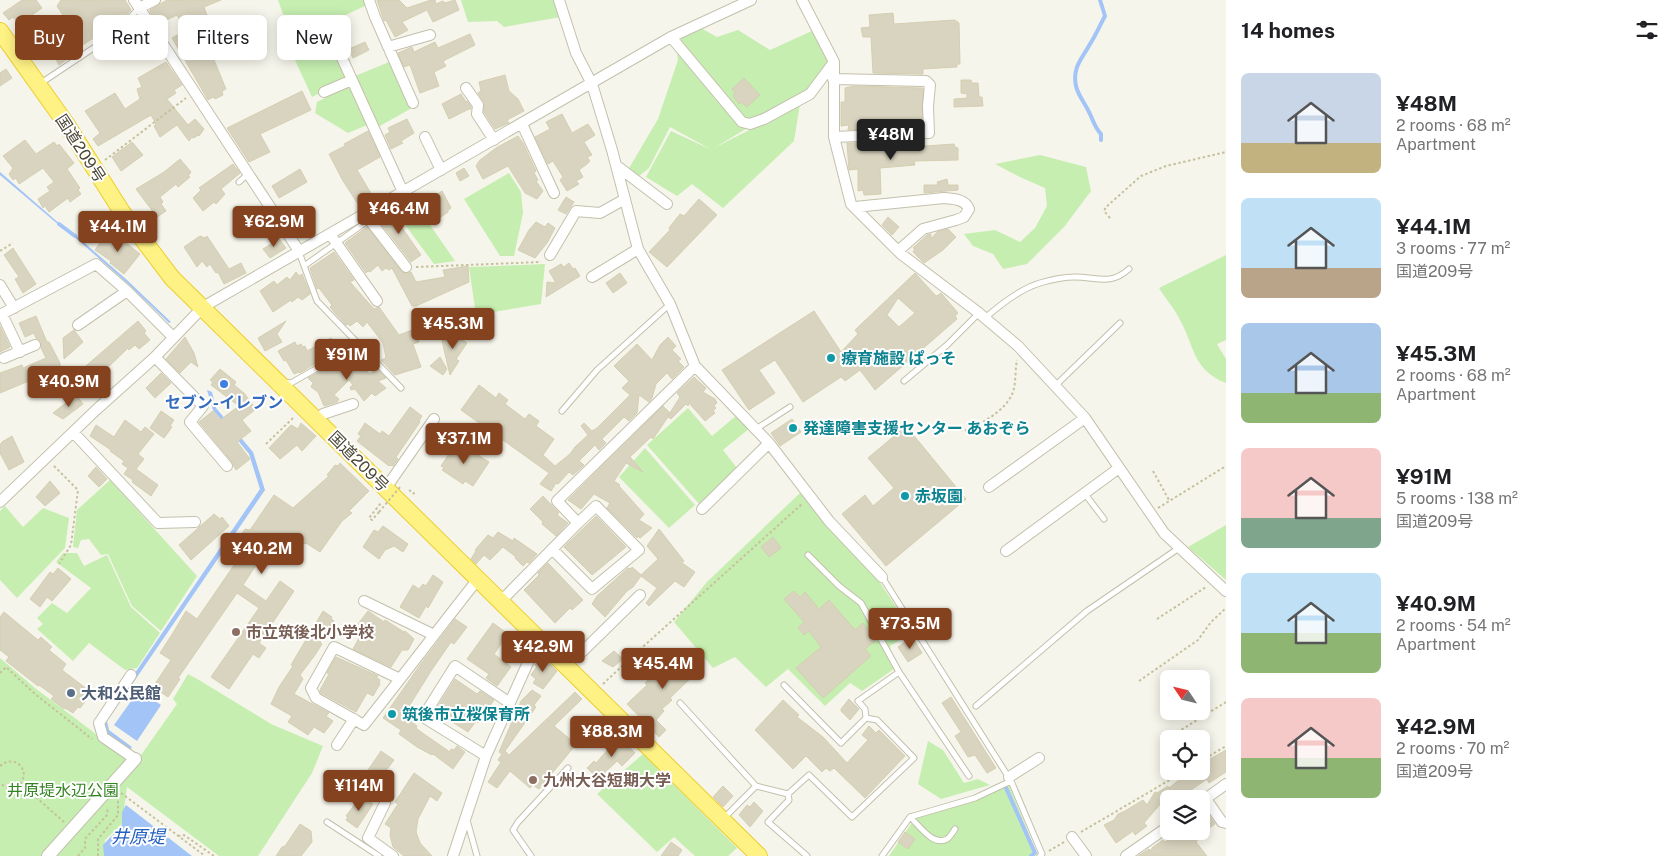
<!DOCTYPE html>
<meta charset="utf-8">
<style>
:root{--surface:#fff;--page:#f2f2f2;--text:#202124;--muted:#757577;--accent:#84421f}
body{margin:0;font-family:"Public Sans","Noto Sans JP",sans-serif;background:var(--page);color:var(--text);height:100vh;display:flex;flex-direction:column;font-size:19px;white-space:nowrap}
*{box-sizing:border-box;margin:0}
p{font-size:16px;color:var(--muted)}
.icon{flex:none;width:28px;height:28px;fill:none;stroke:currentColor;stroke-width:2;stroke-linecap:round;stroke-linejoin:round}
.map{position:relative;flex:1;overflow:hidden}
.panel{display:flex;flex-direction:column;background:var(--surface);width:450px}
.panel>*{flex:none}
.hud{position:absolute;left:15px;top:15px;width:475px;height:45px;display:flex;gap:10px}
.needle{width:32px;rotate:305deg}
.fabs{position:absolute;left:1160px;top:670px;display:grid;gap:10px}
.fabs a{display:grid;place-items:center;width:50px;height:50px;border-radius:8px;background:var(--surface);box-shadow:0 2px 12px #0003;font-size:25px}
.price{position:absolute;translate:-50% -42px;padding:0 11px;border-radius:5px;background:var(--accent);color:#fff;font-size:16px;line-height:32px;filter:drop-shadow(0 1px 2px #0008)}
.price::after{content:'';position:absolute;left:50%;top:30px;width:15px;height:11px;margin-left:-8px;background:inherit;clip-path:polygon(0 0,100% 0,50% 100%)}
.price.active{background:#222;color:#fff}
ul{padding:0;list-style:none}
li{display:flex;align-items:center;gap:15px;height:125px;padding:0 15px}
li span{display:grid;place-items:center;flex:none;width:140px;height:100px;border-radius:8px;color:#555}
li>.icon{margin-inline-start:auto}
span .icon{width:60px;height:60px;fill:#fffc;stroke-width:1}
li b{font-size:21px}
h2{display:flex;justify-content:space-between;align-items:center;height:60px;padding:0 15px;font-size:21px}
.pill{padding:0 18px;border-radius:8px;background:var(--surface);box-shadow:0 2px 12px #0003;font-size:18px;line-height:45px}
.pill.active{background:var(--accent);color:#fff}
main{display:flex;flex:1;min-height:0}
.map>svg:first-child{display:block}
</style>
<main>
<div class="map">
<svg width="1226" height="856" viewBox="0 0 1226 856">
<rect width="100%" height="100%" fill="#f6f5eb"/>
<path fill="#c6eeb0" d="M278,0H366L367,5L292,40Z
M461,0H556L561,17L504,27L497,21L468,22Z
M699,27L717,37L738,30L770,50L814,30L829,62L812,89L714,148L800,104L794,141L723,208L692,184L677,196L646,177L671,131L712,150L670,127L649,168L634,180L625,175L658,119L678,60L676,42Z
M324,29L347,79L312,97L289,47Z
M389,62L412,108L378,127L355,76Z
M350,86L367,125L348,133L315,113L317,102Z
M1040,155L1086,167L1091,191L1064,227L1027,264L1003,269L993,254L973,246L964,234L995,230L1020,242L1035,228L1047,206L1045,188L1022,178L995,164Z
M509,173L521,192L523,213L514,256H500L464,199Z
M410,196L455,261L434,264L392,207Z
M1226,255V340L1217,344L1226,359V383C1192,370 1195,346 1179,318C1174,308 1165,298 1159,288Z
M545,264L541,304L476,315L469,267Z
M688,408L712,436L737,415L750,428L723,450L737,468L700,505L647,445Z
M645,448L695,505L669,528L619,477Z
M110,480L197,576L161,631L132,606L108,554L101,555L89,539L81,540L78,548L73,547L77,510Z
M800,493L879,581L913,632L890,646L894,669L862,691L850,683L825,706L788,669L766,687L735,657L713,668L674,622L707,582Z
M5,506L23,527L43,508L69,518L65,548L17,598L0,580V511Z
M1226,525V580L1188,547Z
M63,553H77L84,566L107,555L131,607L160,633L137,668L125,670L89,643L73,661L37,629L43,624L37,618L52,603L67,613L91,588L56,562Z
M0,658L35,688L92,731L127,761V775L177,704L173,699L188,674L199,680L271,724L323,746L312,773L258,856H219L127,787L122,824L105,840L104,856H0Z
M928,741L943,750L964,783L978,779L990,785L941,799L918,784Z
M643,754L737,848L728,856H695L674,837L657,852L597,794Z
M1009,785L1037,854L1034,856H889L915,818Z"/>
<path fill="#a3c4f7" d="M0,172L61,225L60,226L0,175Z
M72,232L127,280L171,322L169,323L126,282L71,234Z
M207,390L212,392L216,408L253,452L265,490L107,721L109,730L132,747L130,750L106,733L103,720L260,489L249,454L213,410Z
M139,690L161,705L137,741L114,725Z
M126,805L192,856H104L103,845L122,825V812Z"/>
<g fill="none" stroke-linecap="round" stroke-linejoin="round">
<path stroke="#a3c4f7" stroke-width="4" d="M1100,0L1105,16C1100,25 1096,35 1090,44C1082,59 1072,67 1076,86C1078,95 1084,102 1088,110C1093,119 1094,127 1101,134V140
M59,224L75,236
M1006,788L1035,853L1031,856"/>
</g>
<path fill="#d9d4bf" stroke="#d5ceb1" fill-rule="evenodd" d="M22,0H36L42,8L26,19L28,21L20,26L13,17L9,20L3,13Z
M61,0H125L131,10L113,30L111,31L109,28L75,50L77,52L59,65L53,54L77,37L57,6Z
M167,0H221L204,7L211,26L223,19L230,29L215,36L224,56L214,60L226,89L222,91L223,95L215,99L213,97L208,100L172,38L186,30L177,15L158,24L150,12V10Z
M377,0H399L407,8L431,0H435L436,4L443,1L445,3L455,0L459,10L433,22L427,10L402,22L408,30L395,37L386,20L384,21Z
M893,13L894,24L955,20L959,23L960,64H957V67L923,69V74L873,73L871,37H863L861,28L870,27L869,15Z
M136,18L138,21L139,20L153,41L127,57L115,39Z
M470,34L475,45L443,61L446,66L434,72L439,86L420,93L410,65L404,67L398,53L412,47L414,52L435,42L438,48Z
M365,42L369,50L353,58L349,49Z
M166,62L182,85L174,90L176,93L167,99L188,125L195,119L204,129L199,136L198,135L194,138L192,137L189,141L177,125L160,137L154,126L156,124L151,115L98,146L93,139L100,133L85,111L115,93L125,109L140,99L137,89L142,87L138,78Z
M6,69L12,78L0,86V73Z
M505,75L509,91L518,99L524,111L507,120L509,123L495,129L484,112V102L478,93L481,91L479,82Z
M744,78L760,95L747,107L741,102L739,104L733,96L735,93L732,89Z
M961,80H971L972,83H978L979,97H982L983,106L954,107V99L967,98V94L961,93Z
M854,86L923,88L922,126H863V129L848,130L849,125L841,126V102H845V88Z
M302,91L311,110L260,134L270,152L249,162L227,128Z
M461,94L466,102L467,101L471,107V109H469L449,119L442,104Z
M562,114L572,133L588,124L595,135L584,142L592,155L587,157L590,161L587,164L579,170L583,177L576,181L579,184L567,191L560,180L563,177L553,161L548,164L535,137L550,129L546,122Z
M407,119L414,133L401,141L403,143L391,149L385,135L390,132L388,128Z
M368,131L380,157L357,170L372,195L358,204L343,181L329,154L345,146L344,144Z
M518,136L523,143L536,171L534,173L538,180L536,181L543,191L537,199L525,193L508,166L483,179L476,166L480,160L496,148Z
M25,140L36,154L54,142L57,146L59,144L74,163L67,169L80,188L78,190L81,194L70,202L68,198L49,212L45,206L43,208L38,199L50,191L47,187L54,182L43,168L19,184L16,178L13,180L9,174L13,168L3,156Z
M132,142L143,155L121,171L112,157Z
M847,143H864L865,146L877,145L878,148L895,146L897,148L954,144L955,147L958,148V160L914,161L915,165L880,168L881,194L864,195L863,190L858,191V169L849,170Z
M180,159L191,172L188,176L190,177L178,187L176,184L160,197L163,202L161,204L166,211L157,217L136,189L164,172Z
M233,164L240,173L221,189L225,194L216,204L214,202L203,211L193,198L201,190L199,188Z
M464,168L469,176L460,181L456,173Z
M300,169L307,182L279,198L272,186Z
M947,179L948,185H958V190L924,193V185H938L937,182Z
M442,191L451,208L448,210V212L432,223L419,207Z
M566,197L574,202L566,214L558,210Z
M699,199L717,215L667,267L649,252L670,230L669,228L680,214L684,216Z
M389,209L421,255L411,262L377,218Z
M888,217L899,227L892,235L882,225Z
M536,222L545,227L548,223L555,228L547,243L535,258L518,250L529,230Z
M367,227L401,271L406,274L411,272L416,282L445,277L443,270L468,266L469,282L416,306H412L392,268L389,270L386,268L382,271L378,265L370,272L368,271L366,273L345,243Z
M948,229L956,237L943,250L924,263L913,252L915,249L913,248L927,235L931,234V239L937,232Z
M106,234L123,246L125,242L140,254L124,274L110,263L111,261L95,250Z
M200,236L205,238L207,236L229,269L241,263L246,273L224,284L218,272L216,273L210,264L207,267L202,261L197,267L184,247Z
M279,239L286,248L270,258L263,249Z
M13,248L36,284L23,293L15,279L19,277L4,255Z
M334,252L354,280L350,282L374,309L379,307L399,335L415,329L419,342L413,344L421,367L395,375L381,360L386,358L383,343L367,322L363,327L357,321L350,326L348,324L346,325L335,313L330,307L332,305L319,288L317,289L310,268Z
M569,263L573,269L575,268L580,276L546,297L547,282L556,283L549,271L561,264L564,267Z
M296,272L299,276L302,274L310,294L302,300L298,297L292,302L291,300L273,312L260,291L274,281L277,285L287,277L290,280Z
M620,273L627,283L613,293L606,283Z
M915,273L935,295L937,296L941,293L958,313L955,316L957,319L875,390L860,370L845,381L841,377L803,402L775,360L759,370L775,393L749,410L722,370L814,311L841,352L858,334L855,330ZM898,298L915,313L899,327L887,315Z
M36,316L47,342H49L60,363V368L0,393V373L22,365L23,368L46,358L41,348V342L36,338L34,333L25,337L19,323Z
M138,321L146,331L144,333L150,340L139,349L135,345L129,350L128,348L97,378L100,380L93,388L89,385L83,391L72,378Z
M286,321L277,334L282,342L265,351L258,338Z
M0,326L10,347L0,352Z
M74,330L83,342L64,359L63,338Z
M449,331L467,343L456,359L459,361L450,375L442,341Z
M185,337L194,353L198,367L191,362L180,373L166,359Z
M668,337L676,346L672,350L681,359L678,361L684,367L672,379L667,373L656,384L652,398L649,402L639,395L637,413L629,421L624,417L602,439L606,443L599,450L595,445L579,461L584,465L573,475L569,472L558,484L556,483L551,491L540,484L549,473L461,410L479,385L496,398L499,393L508,400L505,404L525,419L529,414L539,421L536,426L554,439L543,455L555,466L570,454L575,447L588,435L581,426L584,423L592,431L597,428L630,395L622,388L629,381L614,366L637,344L652,360L660,345Z
M331,338L335,347V351L300,373L299,372L294,374L286,360L284,361L278,351L295,342L297,346L301,344L303,347L305,346L307,351Z
M359,357L369,374L377,369L386,378L378,381L386,388L375,396L372,393L364,401L355,389L351,390L350,387L353,385L349,380L334,395L339,399L337,402L324,406L318,392L311,387L313,383L308,378L336,363L341,369Z
M440,357L447,369L443,375L430,366Z
M220,369L236,382L234,385L244,393L256,409L242,420L251,431L237,442L250,459L236,470L232,462L199,422L213,411L220,420L239,406L211,385L213,382L210,380Z
M161,373L171,383L155,398L146,388Z
M694,377L706,388L703,392L715,399L717,403L714,406L716,408L713,411L715,413L705,421L689,403L688,406L686,404L671,419L668,417L653,439L651,437L630,457L643,472L626,463L614,481L620,485L619,486L644,514L639,520L652,528L640,538L638,536L637,538L607,508L610,503L594,494L581,509L568,500L663,406L670,413L668,416L680,397L677,393Z
M76,395L83,404L63,419L53,413Z
M410,407L422,416L419,421L420,422L396,457L398,459L393,466L390,465L389,466L357,441L361,436L358,434L365,423L380,434L382,431L389,436Z
M161,411L174,420L170,426L172,427L164,438L150,428Z
M792,419L801,432L780,446L771,433Z
M125,420L141,432L145,427L154,434L138,454L144,459L136,469L158,485L151,496L132,482L133,480L124,474L128,468L122,464L124,461L110,451L111,450L90,436L96,425L114,437Z
M301,423L316,436L302,451L297,445L280,459L269,448L291,425L298,429Z
M906,426L966,499L886,566L842,514L865,495L873,506L894,488L868,458Z
M12,436L24,462L9,470L0,453V445L2,442Z
M457,442L489,462L473,486L465,481L463,484L442,470L444,468L441,466Z
M340,463L369,491L349,511L352,513L342,521L320,552L306,543L305,544L291,535L272,563L262,556L243,585L266,601L280,581L294,591L259,643L266,648L259,658L253,654L229,689L211,677L259,608L237,593L178,678L180,679L168,697L153,687L171,660L160,653L173,633L186,611L197,619L241,555L232,548L245,529L250,530L274,495L293,508L329,476L327,475L335,465L338,466Z
M96,467L107,479L99,487L88,476Z
M50,481L60,493L45,506L36,497Z
M543,496L559,513L557,515L568,523L556,536L542,524L543,522L530,509Z
M214,514L220,519L222,517L229,526L191,560L179,545Z
M596,516L626,547L592,575L564,547Z
M383,526L408,544L403,552L394,546L385,550L379,559L363,547L374,530L378,532Z
M659,529L684,561L682,563L695,572L690,579L684,587L675,581L649,606L646,603L657,588L641,576L633,587L627,591L605,617L592,604L597,596L628,568L631,569L632,567L641,575L658,559L647,546Z
M498,532L513,541L514,538L537,554L529,563L527,562L523,566L515,558L516,557L503,547L490,560L484,555L476,564L471,559L476,551L475,550L488,535L493,538Z
M773,537L781,548L769,557L761,547Z
M548,563L583,600L572,610L570,608L555,623L524,590L539,575L538,573Z
M58,568L71,579L52,601L47,597L40,607L30,599L50,572L53,574Z
M433,575L443,582L428,608L426,606L419,618L400,607L413,585L419,589L423,584L426,586Z
M794,591L800,597L805,592L819,609L829,600L855,630L863,623L876,640L865,649L871,656L823,698L796,668L821,647L809,631L804,635L798,628L804,622L784,599Z
M323,611L332,617L331,619L334,621L320,642L322,644L315,655L300,675L303,679L294,694L329,713L326,716L333,721L324,733L314,727L308,735L288,722L292,716L271,704L279,687L293,666L291,665Z
M368,611L384,622L385,620L404,632L405,631L414,639L408,650H402L391,667L353,649L364,629L358,624Z
M4,612L38,640L41,637L52,647L49,650L66,664L62,670L92,693L80,708L78,707L73,713L65,708L64,709L51,699L54,696L39,685L38,686L6,661L9,657L0,650V617Z
M455,619L467,627L454,644L451,642L431,671L403,716L417,726L416,728L421,732L450,752L451,749L454,750L457,746L465,752L453,769L433,754L432,755L417,747L399,734L401,730L383,718L420,665Z
M493,623L508,634L494,654L511,667L497,686L486,678L489,674L467,659Z
M912,637L922,653L908,662L898,647Z
M685,648L696,659L692,662L699,670L670,698L672,700L662,709L664,711L656,720L666,730L659,737L627,704L647,685L645,683L657,671L659,673Z
M614,651L623,659L613,667L602,661Z
M542,656L557,671L543,689L533,683L536,679L531,675L537,666L535,665Z
M336,657L378,676L376,677L380,680L379,682L380,684L373,696L367,693L356,712L321,693L320,690L329,674L327,673Z
M455,679L477,694L480,691L494,700L478,723L476,721L468,732L435,711Z
M532,690L541,696L534,705L536,707L505,751L509,755L575,692L582,699L554,726L571,740L569,743L574,747L539,789L533,785L530,788L510,771L497,788L488,782L501,762L498,760L502,754L499,752L521,701Z
M951,697L996,768L987,773L975,755L968,757L955,736L961,732L942,703Z
M849,699L859,709L850,720L841,711V709Z
M783,700L799,715L797,717L823,737L847,763L868,740L862,735L869,726L876,733L879,730L905,756L865,798L834,768L830,771L826,768L822,772L806,756L793,769L755,730Z
M619,737L635,753L622,766L617,761L598,779L587,768L594,761L596,763Z
M1226,750V772L1209,783L1207,779L1178,799H1169V811L1162,802L1144,823L1147,826L1135,835L1133,831L1116,843L1104,825L1114,820L1118,814L1125,811L1143,800L1147,805L1155,792L1157,793L1168,786L1169,788L1190,771H1207L1203,763Z
M381,751L394,760L376,784L364,776Z
M414,773L442,793L437,801L430,796L418,819L416,832L420,843L432,856H404L393,847L390,835L391,828L385,824L398,804L395,802Z
M723,786L733,796L723,807L713,797Z
M361,796L373,804L357,828L346,820L348,817L346,816Z
M754,802L763,811L750,827L739,815L747,805L750,807Z
M1206,811L1215,824L1201,834L1196,842L1207,856H1138L1149,849L1150,851L1153,847L1163,840L1165,842L1177,833L1182,831H1201V812Z
M300,824L311,831L312,842L301,856H276L282,847L285,846Z
M905,832L915,839L908,849L898,842Z
M671,842L682,850L678,856H661Z"/>
<g fill="none" stroke-linecap="round" stroke-linejoin="round">
<g stroke="#c3c0ac" stroke-width="7">
<path id="service" d="M41,83L116,33L139,8
M239,182L248,174
M299,252L317,301L401,388
M304,266L369,220
M985,318C1001,304 1020,289 1040,283C1050,280 1064,277 1075,277C1097,277 1110,286 1129,269
M904,381L947,345L979,313
M284,382L291,383L358,345
M1055,386L1120,323
M562,411L597,370L670,304
M756,429L790,407
M1085,494L1104,519
M808,555L839,586L861,603L899,672
M882,577L1011,781L1042,854L1040,856
M680,703L756,786L725,817
M976,706L1087,611L1179,548
M866,718L865,709L858,701L899,672L969,776
M756,786L788,794L809,775L852,817L914,758L877,720L866,718L841,743L784,685
M788,794L789,800L768,822L807,856
M910,817C919,825 933,847 947,839C950,837 953,832 955,829
M467,820L477,856
M327,822L379,856
M531,856L513,830L518,822L568,768
M882,856L910,817L975,798L1011,781"/>
</g>
<g stroke="#c3c0ac" stroke-width="12">
<path id="minor" d="M134,0L299,251
M369,0L375,17L413,103
M559,0L576,53L592,84L612,150L638,249L670,304L695,366L769,443L829,521L882,577
M802,0L834,62V137L851,204L901,254L979,313L1018,346L1085,418L1164,533L1226,591
M139,8L155,0
M327,25L403,192
M671,37L742,122L750,124L764,119L810,94L834,62
M388,47L430,35
M833,79L926,81L930,85L928,106L929,133L834,137
M466,88L478,105L477,114L494,140
M324,92L352,80
M522,124L554,193
M425,137L441,170
M617,166L667,204
M855,207L944,198C954,199 965,199 969,209L964,217L956,220L923,229L898,251
M365,214L406,267
M330,234L377,301
M550,255L576,211L600,213L625,199
M592,277L638,249
M0,285L14,308
M2,314L20,352
M0,315L96,264L127,291L173,337
M78,325L127,291
M155,357L203,406L190,422L227,466
M4,358L35,345
M323,414L353,404
M73,432L158,523L195,522
M989,487L1085,418
M386,488L434,419
M0,502L96,410L155,357L203,307L671,37L751,0
M702,509L769,443
M552,549L592,589L639,550L596,506L578,523
M1006,551L1119,468
M364,601L434,635
M501,601L578,523L557,501L695,366
M563,662L583,651L640,595
M131,675L99,723L103,737L135,759
M400,679L334,647L311,688L316,698L364,725C403,676 440,627 478,579
M337,745L354,719
M486,756L423,717L455,666L510,703
M1009,777L1039,758
M1206,799L1222,822L1226,823
M1201,802L1226,784
M385,803L368,838L393,856
M1072,837L1086,856
M453,856L486,756L539,638
M1126,856L1169,826"/>
</g>
<g stroke="#c3c0ac" stroke-width="14">
<path id="tertiary" d="M48,856L135,759"/>
</g>
<g stroke="#eccd2f" stroke-width="18">
<path id="trunk" d="M0,31L67,125L122,212L172,278L759,856"/>
</g>
<path stroke="#c6c09c" stroke-width="2" stroke-dasharray="2.5 2.5" stroke-linecap="butt" d="M105,160L186,98
M1110,218L1104,211L1106,207L1141,176L1166,166L1226,152
M0,251L13,243
M416,267L541,262
M951,426L964,431C981,424 1006,411 1013,392C1016,383 1015,370 1017,360
M266,444L294,417
M54,466L78,490L71,545L59,564
M1153,471L1169,500
M409,490L414,493L412,496
M1158,508L1226,466
M379,512L372,520L369,518L381,503
M1157,619L1206,587
M0,673L6,667L35,694L92,739
M1139,681L1198,640L1211,622L1226,608
M603,684L636,653L802,504
M1173,735L1226,702
M1201,761L1226,746
M0,766C10,757 23,762 24,775C21,788 10,792 0,783
M21,784L64,822
M121,793L205,856
M1081,832L1185,771
M178,836L184,835L214,856
M1049,851L1064,842
M78,856L85,848V839L107,815L108,807
M98,856V839L118,815V797"/>
<use href="#service" stroke="#fff" stroke-width="5"/>
<use href="#minor" stroke="#fff" stroke-width="10"/>
<use href="#tertiary" stroke="#fff" stroke-width="12"/>
<use href="#trunk" stroke="#fff284" stroke-width="16"/>
<path stroke="#c6c09c" stroke-width="2" stroke-dasharray="2.5 2.5" stroke-linecap="butt" d="M379,512L401,486"/>
</g>
<g fill="#0f9aa8" stroke="#fff" stroke-width="2">
<circle cx="831" cy="358" r="5"/>
<circle cx="793" cy="428" r="5"/>
<circle cx="905" cy="496" r="5"/>
<circle cx="392" cy="714" r="5"/>
</g>
<circle fill="#3f7fe0" stroke="#fff" stroke-width="2" cx="224" cy="384" r="5"/>
<g fill="#8d6e63" stroke="#fff" stroke-width="2">
<circle cx="236" cy="632" r="5"/>
<circle cx="533" cy="780" r="5"/>
</g>
<circle fill="#5c6f8a" stroke="#fff" stroke-width="2" cx="71" cy="693" r="5"/>
<g text-anchor="middle" stroke-width="4" stroke-linejoin="round" paint-order="stroke">
<g font-size="16" fill="#4c4837" stroke="#fff">
<text transform="translate(81 148) rotate(57)" y="6">国道209号</text>
<text transform="translate(359 461) rotate(45)" y="6">国道209号</text>
</g>
<g font-size="16" font-weight="bold" fill="#0d838f" stroke="#fff" text-anchor="start">
<text x="841" y="364">療育施設 ぱっそ</text>
<text x="803" y="434">発達障害支援センター あおぞら</text>
<text x="915" y="502">赤坂園</text>
<text x="402" y="720">筑後市立桜保育所</text>
</g>
<g font-size="16" font-weight="bold" fill="#366cbe" stroke="#fff">
<text x="224" y="408">セブン-イレブン</text>
</g>
<g font-size="16" font-weight="bold" fill="#785e54" stroke="#fff" text-anchor="start">
<text x="246" y="638">市立筑後北小学校</text>
<text x="543" y="786">九州大谷短期大学</text>
</g>
<g font-size="16" font-weight="bold" fill="#4e5e75" stroke="#fff" text-anchor="start">
<text x="81" y="699">大和公民館</text>
</g>
<g font-size="16" fill="#358424" stroke="#fff">
<text x="63" y="796">井原堤水辺公園</text>
</g>
<g font-size="18" font-style="italic" fill="#2560c3" stroke="#fff">
<text x="138" y="843">井原堤</text>
</g>
</g>
</svg>
<div class="fabs">
<a><svg class="needle" viewBox="-14 -14 28 28"><path d="M0-13l5 13h-10z" fill="#e53935"/><path d="M0 13l5-13h-10z" fill="#757577"/></svg></a>
<a><svg class="icon" aria-label="locate" viewBox="0 0 24 24"><circle cx="12" cy="12" r="6"/><path d="M12 2v4M12 18v4M2 12h4M18 12h4"/></svg></a>
<a><svg class="icon" aria-label="layers" viewBox="0 0 24 24"><path d="M12 4l9 5-9 5-9-5zM3 14l9 5 9-5"/></svg></a>
</div>
<b class="price active" style="left:891px;top:161px">¥48M</b>
<b class="price" style="left:399px;top:235px">¥46.4M</b>
<b class="price" style="left:274px;top:248px">¥62.9M</b>
<b class="price" style="left:118px;top:253px">¥44.1M</b>
<b class="price" style="left:453px;top:350px">¥45.3M</b>
<b class="price" style="left:347px;top:381px">¥91M</b>
<b class="price" style="left:69px;top:408px">¥40.9M</b>
<b class="price" style="left:464px;top:465px">¥37.1M</b>
<b class="price" style="left:262px;top:575px">¥40.2M</b>
<b class="price" style="left:910px;top:650px">¥73.5M</b>
<b class="price" style="left:543px;top:673px">¥42.9M</b>
<b class="price" style="left:663px;top:690px">¥45.4M</b>
<b class="price" style="left:612px;top:758px">¥88.3M</b>
<b class="price" style="left:359px;top:812px">¥114M</b>
<div class="hud">
<a class="pill active">Buy</a>
<a class="pill">Rent</a>
<a class="pill">Filters</a>
<a class="pill">New</a>
</div>
</div>
<section class="panel">
<h2>14 homes<svg class="icon" aria-label="filters" viewBox="0 0 24 24"><path d="M4 7h16M4 17h16"/><circle cx="9" cy="7" r="2"/><circle cx="15" cy="17" r="2"/></svg></h2>
<ul>
<li><span style="background:linear-gradient(#c9d6e8 70%,#c2b280 0)"><svg class="icon" aria-label="home" viewBox="0 0 24 24"><path d="M3 11l9-7 9 7M6 9v11h12V9"/></svg></span><div><b>¥48M</b><p>2 rooms · 68 m²</p><p>Apartment</p></div></li>
<li><span style="background:linear-gradient(#bfe0f5 70%,#b9a48a 0)"><svg class="icon" aria-label="home" viewBox="0 0 24 24"><path d="M3 11l9-7 9 7M6 9v11h12V9"/></svg></span><div><b>¥44.1M</b><p>3 rooms · 77 m²</p><p>国道209号</p></div></li>
<li><span style="background:linear-gradient(#a9c7e8 70%,#8fb573 0)"><svg class="icon" aria-label="home" viewBox="0 0 24 24"><path d="M3 11l9-7 9 7M6 9v11h12V9"/></svg></span><div><b>¥45.3M</b><p>2 rooms · 68 m²</p><p>Apartment</p></div></li>
<li><span style="background:linear-gradient(#f6c9c9 70%,#7fa58c 0)"><svg class="icon" aria-label="home" viewBox="0 0 24 24"><path d="M3 11l9-7 9 7M6 9v11h12V9"/></svg></span><div><b>¥91M</b><p>5 rooms · 138 m²</p><p>国道209号</p></div></li>
<li><span style="background:linear-gradient(#bfe0f5 60%,#8fb573 0)"><svg class="icon" aria-label="home" viewBox="0 0 24 24"><path d="M3 11l9-7 9 7M6 9v11h12V9"/></svg></span><div><b>¥40.9M</b><p>2 rooms · 54 m²</p><p>Apartment</p></div></li>
<li><span style="background:linear-gradient(#f6c9c9 60%,#8fb573 0)"><svg class="icon" aria-label="home" viewBox="0 0 24 24"><path d="M3 11l9-7 9 7M6 9v11h12V9"/></svg></span><div><b>¥42.9M</b><p>2 rooms · 70 m²</p><p>国道209号</p></div></li>
</ul>
</section>
</main>
